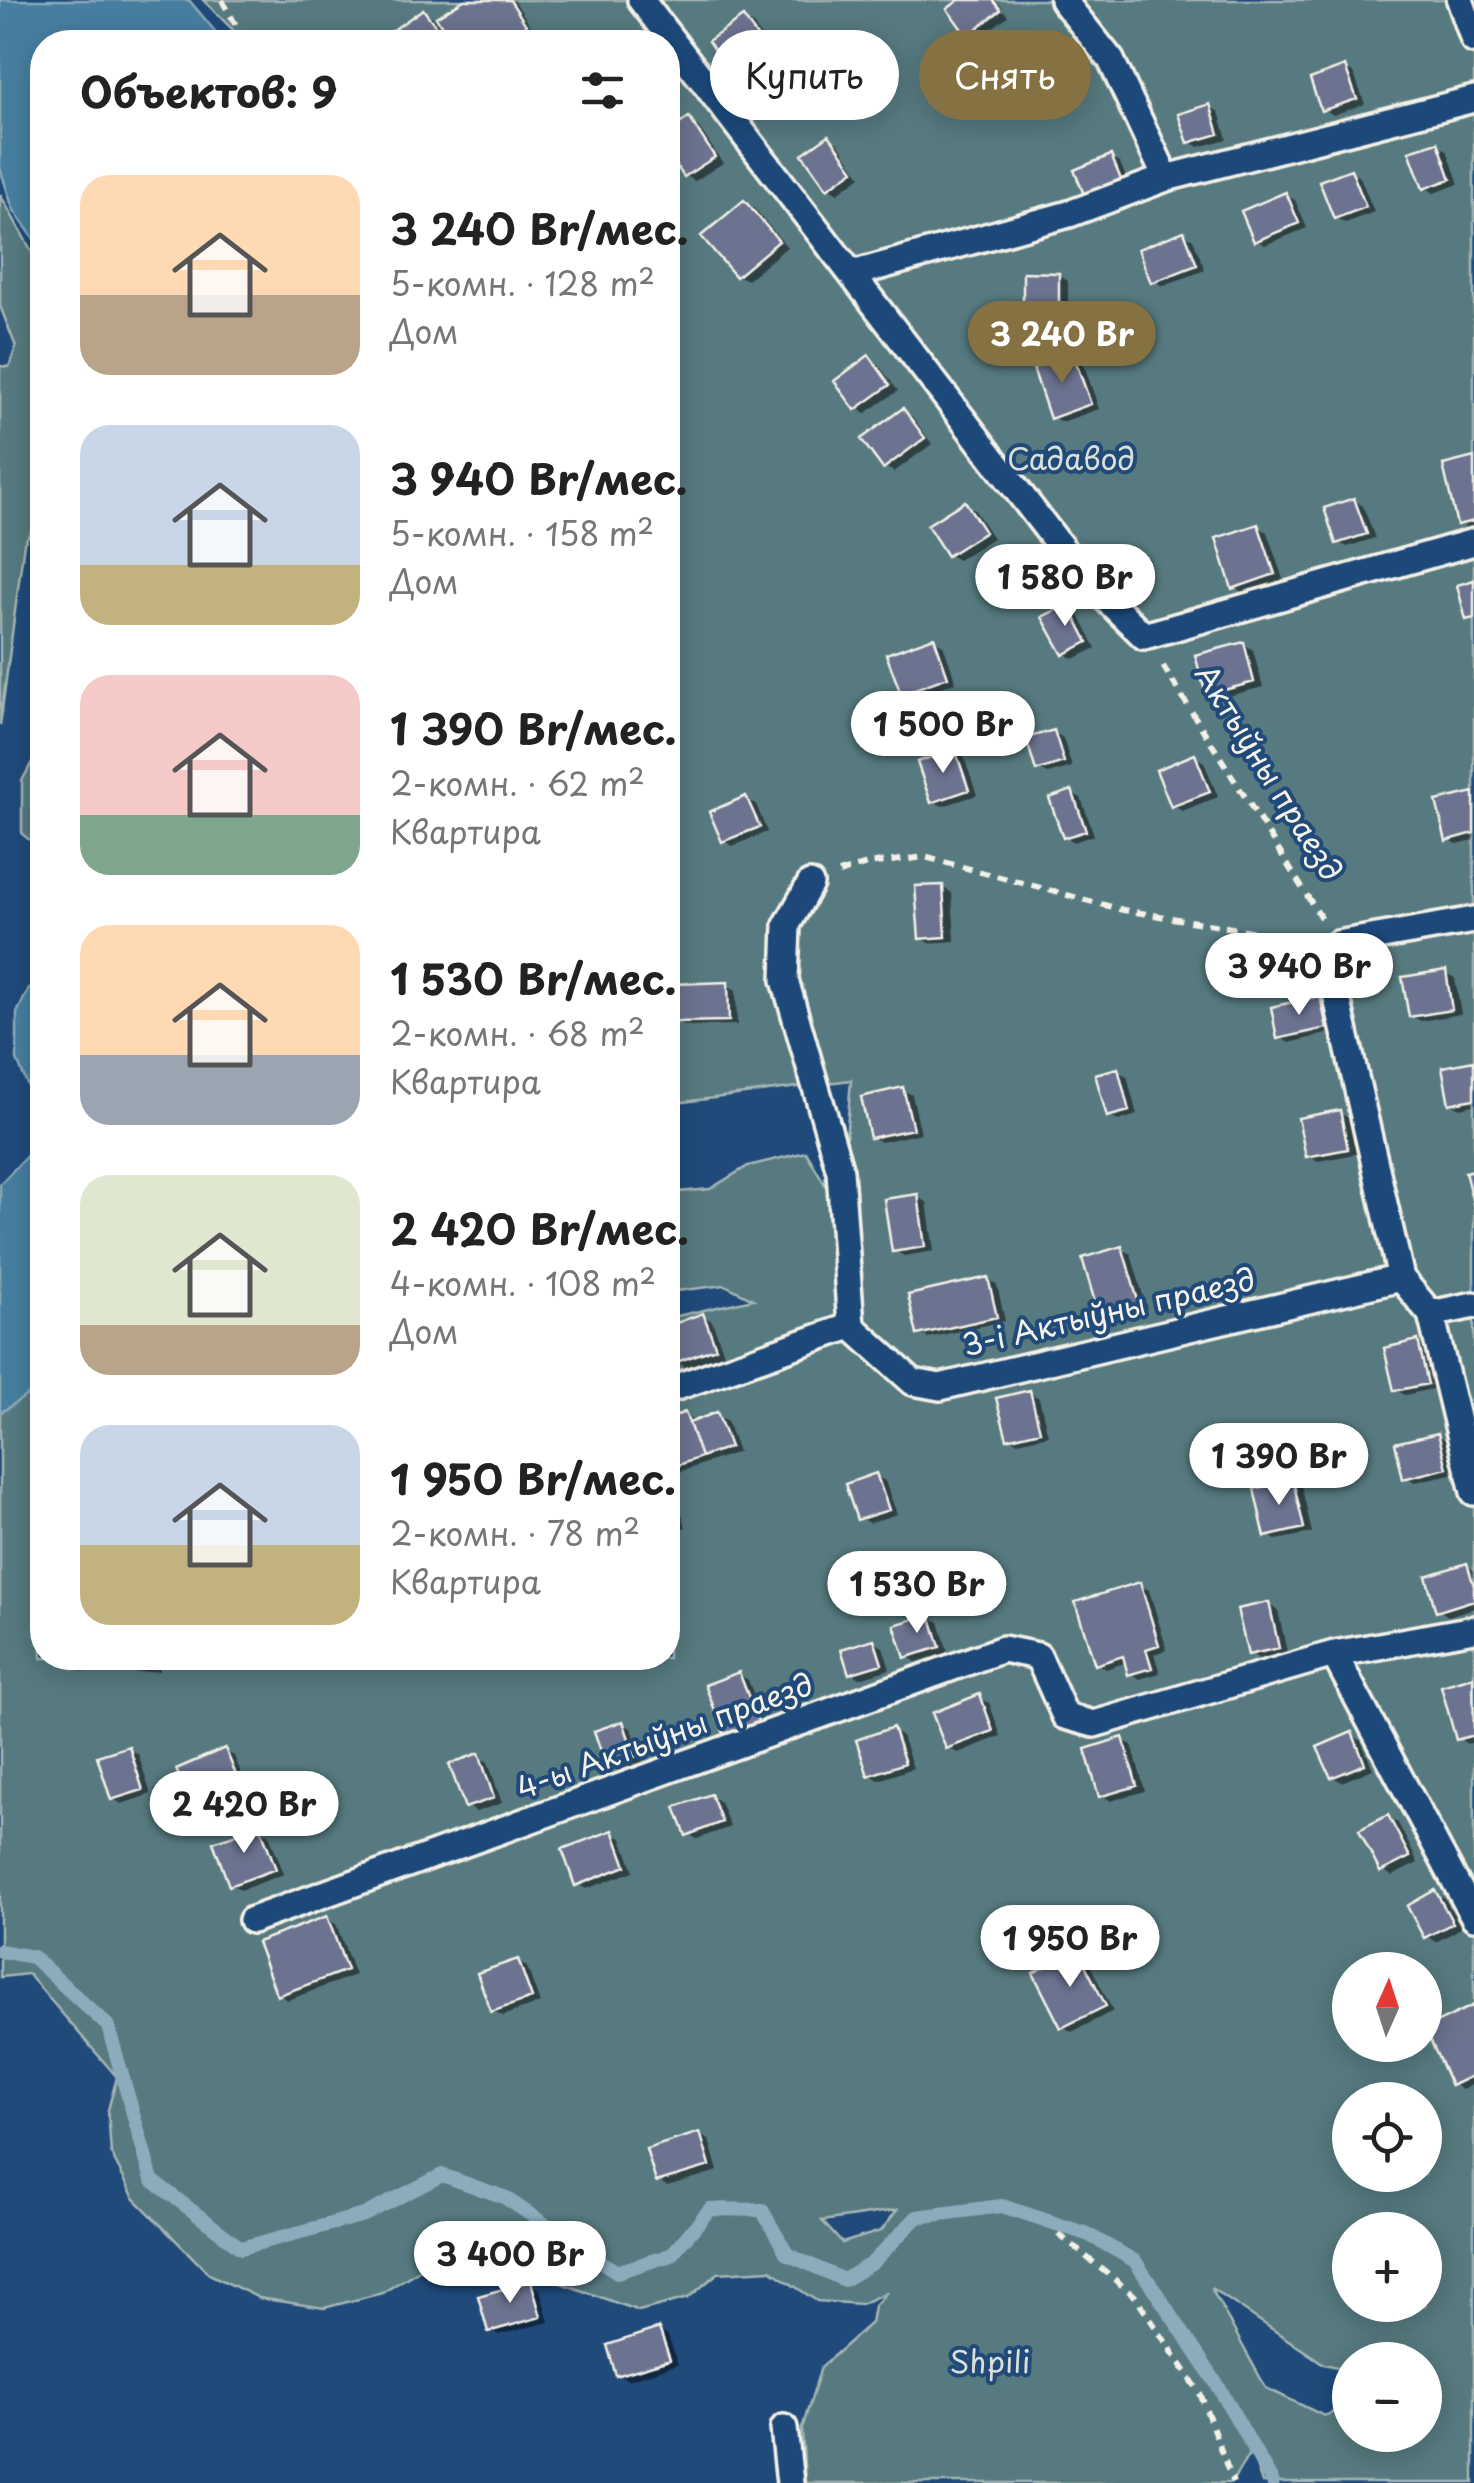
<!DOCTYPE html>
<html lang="ru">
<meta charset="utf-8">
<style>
:root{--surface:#fff;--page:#f2f2f2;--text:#222;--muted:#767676;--accent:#857141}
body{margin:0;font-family:"Playpen Sans",sans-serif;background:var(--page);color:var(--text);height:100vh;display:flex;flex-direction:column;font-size:38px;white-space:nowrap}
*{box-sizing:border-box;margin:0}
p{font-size:32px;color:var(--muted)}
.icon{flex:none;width:55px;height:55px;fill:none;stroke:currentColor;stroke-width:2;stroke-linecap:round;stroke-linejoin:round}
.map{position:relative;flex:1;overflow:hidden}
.details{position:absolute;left:30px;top:30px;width:650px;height:1640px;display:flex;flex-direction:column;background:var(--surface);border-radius:40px;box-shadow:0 5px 25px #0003}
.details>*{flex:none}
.hud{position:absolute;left:710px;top:30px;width:612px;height:90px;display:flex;gap:20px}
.needle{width:65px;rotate:3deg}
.buttons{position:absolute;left:1332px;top:1952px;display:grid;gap:20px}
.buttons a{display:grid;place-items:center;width:110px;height:110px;border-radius:50%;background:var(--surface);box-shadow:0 5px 25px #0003;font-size:50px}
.price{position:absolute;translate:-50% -85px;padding:0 22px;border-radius:35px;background:#fff;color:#222;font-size:32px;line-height:65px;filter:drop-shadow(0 2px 5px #0008)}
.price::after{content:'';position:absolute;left:50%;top:60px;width:30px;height:22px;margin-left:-15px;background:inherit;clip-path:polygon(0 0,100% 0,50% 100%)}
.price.current{background:var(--accent);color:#fff}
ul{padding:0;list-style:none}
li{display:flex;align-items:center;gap:30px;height:250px;padding:0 50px}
li span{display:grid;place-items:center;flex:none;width:280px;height:200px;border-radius:30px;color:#555}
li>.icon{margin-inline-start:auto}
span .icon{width:120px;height:120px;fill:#fffc;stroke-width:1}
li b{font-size:42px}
h2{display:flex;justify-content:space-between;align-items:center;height:120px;padding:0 50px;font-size:42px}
.chip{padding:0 35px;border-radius:45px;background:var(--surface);box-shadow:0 5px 25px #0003;font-size:35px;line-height:90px}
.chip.current{background:var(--accent);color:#fff}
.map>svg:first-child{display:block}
</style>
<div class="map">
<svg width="1474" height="2483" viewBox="0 0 1474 2483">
<rect width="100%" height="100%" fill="#1f4a7a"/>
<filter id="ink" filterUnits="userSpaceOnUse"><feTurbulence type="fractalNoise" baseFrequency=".01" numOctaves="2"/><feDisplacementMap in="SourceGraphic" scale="20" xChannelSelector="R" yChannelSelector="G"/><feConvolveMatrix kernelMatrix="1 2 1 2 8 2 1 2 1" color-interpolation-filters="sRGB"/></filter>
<g filter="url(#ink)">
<path fill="#577a7f" stroke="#a6b6b4" stroke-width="2.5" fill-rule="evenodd" d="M203,0H1474V2483H1262L1251,2451L1231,2483H805L802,2429L821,2367L871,2323L874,2306L887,2292L861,2304L817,2301L770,2270L718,2273L688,2298L639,2311L558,2282L510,2254L448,2252L382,2293L324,2308L259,2298L209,2274L134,2198L111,2154L108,2110L117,2077L28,1974L0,1977V1413L42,1385V1658H668V1318L753,1299L725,1285L668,1292V1193L710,1189L748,1166L806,1152L840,1210L851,1080L668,1104V42H245ZM1350,1970H1425V2045H1350ZM1350,2100H1425V2175H1350ZM897,2210L881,2231L842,2243L822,2221ZM1350,2230H1425V2305H1350ZM1211,2288L1324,2364L1350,2370V2360H1425V2435H1350V2406L1324,2416L1266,2388Z
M0,194L42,270V514L24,543L0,725V366L9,367L16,347L0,306Z
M42,743V850L22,834V781Z"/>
<path fill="#467e9f" stroke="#8cacbc" stroke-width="2.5" d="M0,0H189L224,42H42V250L13,209L0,168Z
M42,984V1385L0,1413V1184L36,1146L34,1101L17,1060V1013L29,988Z"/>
<path fill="#0007" d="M469,0H514L541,42H399L393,34L423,12L433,17L442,30Z
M963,0H996L1008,16L978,39L969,34Z
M744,20L753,25L777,60L745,82L736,77Z
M1345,68L1354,74L1365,104L1333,115L1324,109Z
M1210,107L1219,112L1227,139L1199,147L1190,142Z
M689,120L698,126L723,163L695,181L685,175L668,149V135Z
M829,138L838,143L861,176L838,193L828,187Z
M1437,145L1447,150L1459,184L1434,193L1425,187Z
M1111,158L1120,163L1130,187L1096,201Z
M1351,172L1360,177L1374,212L1345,223L1336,218Z
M1286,195L1295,200L1307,228L1265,245L1256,240Z
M745,203L754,208L787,247L747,280L737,275Z
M1184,234L1193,239L1205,270L1163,286L1153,281Z
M1059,275L1068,281V319H1035L1026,314Z
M1073,356L1083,362L1099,409L1062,422L1052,417Z
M869,358L878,364L898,391L866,413L857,408Z
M903,411L912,416L932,444L894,472L885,467Z
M1474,460V528L1469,529L1459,523Z
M1354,500L1363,506L1375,538L1347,547L1338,542Z
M965,504L974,509L993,538L958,560L949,555Z
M1258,527L1267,532L1283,579L1244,593L1234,587Z
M1068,607L1077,612L1096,648L1074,659L1065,653Z
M933,639L943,645L956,682L912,698L903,693Z
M1244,644L1253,650L1263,687L1217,699L1208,693Z
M1053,732L1063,738L1072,767L1048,774L1039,769Z
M955,751L964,757L977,795L943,806L933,801Z
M1195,757L1204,762L1218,797L1182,811L1173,805Z
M1072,793L1081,798L1094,835L1074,842L1065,836Z
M1474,794V840L1457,844L1448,839Z
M746,799L756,804L767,832L733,846L724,841Z
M942,887L952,893L955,941L930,943L921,938Z
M1445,973L1455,978L1461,1014L1421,1021L1411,1016Z
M727,985L736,990L737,1025L685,1026L676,1021Z
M1319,999L1329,1004L1335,1032L1289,1043L1280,1037Z
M1474,1064V1105L1460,1108L1451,1102Z
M1117,1071L1127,1076L1137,1115L1118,1121L1109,1115Z
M903,1090L912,1095L921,1133L881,1142L872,1137Z
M1339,1113L1349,1118L1356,1154L1318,1161L1308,1156Z
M917,1197L927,1202L934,1251L904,1256L894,1250Z
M1122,1249L1131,1254L1147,1309L1111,1319L1101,1314Z
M987,1279L997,1285L1005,1321L928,1338L919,1333Z
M703,1316L712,1321L724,1353L685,1367L676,1361L668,1339V1328Z
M1418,1343L1427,1348L1436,1388L1405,1395L1396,1390Z
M1029,1392L1039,1398L1048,1435L1018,1442L1009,1437Z
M685,1415L696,1423L717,1415L727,1421L738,1452L668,1476V1421Z
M1438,1435L1447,1441L1455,1473L1415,1482L1406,1477Z
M876,1476L885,1481L897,1514L869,1523L860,1518Z
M1293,1483L1302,1488L1312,1533L1276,1540L1267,1535Z
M668,1485L674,1488L686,1527L668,1533Z
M1467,1566L1474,1570V1608L1448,1616L1439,1610Z
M1140,1585L1149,1590L1167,1650L1154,1654L1160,1673L1140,1679L1130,1673L1127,1662L1106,1669L1097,1664Z
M1268,1604L1278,1610L1287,1652L1259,1659L1250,1653Z
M930,1617L939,1622L948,1652L916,1662L907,1656Z
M874,1642L883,1647L890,1669L860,1678L851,1673Z
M73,1658H111L109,1673L81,1671L72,1665Z
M123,1658H158L160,1671L133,1673L124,1668Z
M739,1674L748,1680L768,1731L728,1737Z
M1473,1680L1474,1742L1467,1744L1458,1738L1444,1688Z
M979,1697L989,1703L1001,1736L958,1753L948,1748Z
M623,1723L632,1729L643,1761L618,1770L608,1764Z
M893,1730L902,1736L913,1768L879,1780L870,1774Z
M1352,1735L1361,1741L1373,1769L1342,1782L1333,1777Z
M1122,1740L1132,1745L1145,1791L1111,1801L1101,1795Z
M129,1749L138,1754L151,1794L122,1804L113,1799Z
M225,1751L234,1756L245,1782L199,1801L190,1796Z
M478,1756L488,1762L502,1803L476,1812L467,1806Z
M711,1796L720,1802L730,1827L697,1839L688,1834Z
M1388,1818L1398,1823L1418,1863L1392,1876L1382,1870Z
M260,1829L269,1834L284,1874L241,1890L231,1884Z
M612,1833L622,1838L634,1871L586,1889L577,1884Z
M1435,1893L1445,1899L1461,1928L1436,1942L1426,1936Z
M326,1919L336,1924L355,1975L288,2000L279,1995Z
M1078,1954L1087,1959L1113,2011L1072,2032L1063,2026Z
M518,1962L527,1967L540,2003L502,2016L493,2010Z
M1474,2008V2084L1462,2090L1453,2084Z
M700,2135L709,2140L718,2171L667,2186L658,2181Z
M531,2284L540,2289L549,2322L499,2335L490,2330Z
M659,2331L668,2336L678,2364L628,2380L619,2374Z"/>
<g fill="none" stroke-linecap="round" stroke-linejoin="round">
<path stroke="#8cacbc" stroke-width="14" d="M0,1951L33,1957L108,2026L152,2180L241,2248L364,2215L442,2175L504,2197L617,2272L671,2255L710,2209L762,2210L787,2254L844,2280L872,2263L917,2217L1002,2206L1087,2234L1135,2261L1217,2384L1273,2483"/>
</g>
<path fill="#6c7390" stroke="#f4f1e8" stroke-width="2.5" d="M464,0H510L537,42H452L436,17Z
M959,0H993L1001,10L967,36L947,9Z
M423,9L444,37L436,42H396L389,33Z
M743,17L770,54L734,79L708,41Z
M1345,66L1357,99L1321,111L1310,79Z
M1210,104L1219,134L1188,143L1178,114Z
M689,117L715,157L684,177L668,153V132Z
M829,135L854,170L827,189L802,154Z
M1438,142L1451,179L1423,189L1409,151Z
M1111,155L1122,182L1085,197L1074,170Z
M1351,169L1366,207L1334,219L1319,181Z
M1286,192L1299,223L1254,242L1241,211Z
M744,200L779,241L736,277L701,236Z
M1184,231L1197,265L1151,283L1138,249Z
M1023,272L1059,273V315H1023Z
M1073,354L1091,404L1050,419L1033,368Z
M869,355L890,385L855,410L834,381Z
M903,408L925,438L883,469L861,439Z
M1474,457V521L1457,525L1443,465Z
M1354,498L1367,534L1336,544L1324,508Z
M965,501L985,532L947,556L927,525Z
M1258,524L1275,574L1232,589L1216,538Z
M1474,580V618L1466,620L1457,585Z
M1068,604L1088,642L1063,655L1042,617Z
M934,637L948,677L901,694L886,654Z
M1244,642L1254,682L1206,695L1195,655Z
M1054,730L1064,762L1036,771L1026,738Z
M955,749L969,790L931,803L917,762Z
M1195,754L1210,792L1171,807L1156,770Z
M1072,790L1086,831L1063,838L1049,798Z
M1474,792V833L1446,841L1436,801Z
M746,796L760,827L722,842L709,812Z
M943,885L946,937L919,939L915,886Z
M1446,970L1452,1010L1409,1017L1402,977Z
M728,982L729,1021L674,1022L672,984Z
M1320,996L1327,1028L1277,1039L1271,1007Z
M1474,1061V1099L1449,1104L1442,1067Z
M1118,1068L1129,1111L1107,1117L1095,1074Z
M903,1087L913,1129L870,1138L861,1097Z
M1340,1110L1348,1149L1306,1157L1298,1118Z
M1474,1170V1207L1465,1172Z
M918,1194L925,1247L892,1252L884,1199Z
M1122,1246L1139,1304L1099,1316L1082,1258Z
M988,1277L997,1317L917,1335L908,1295Z
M703,1313L716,1348L674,1363L668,1346V1326Z
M1418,1340L1428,1384L1394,1391L1384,1348Z
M1030,1390L1040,1431L1007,1439L996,1398Z
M685,1412L701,1457L668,1469V1419Z
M717,1412L730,1447L701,1457L689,1423Z
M1438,1433L1447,1468L1403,1479L1395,1443Z
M876,1473L889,1510L857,1520L845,1484Z
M1293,1480L1304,1528L1265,1537L1254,1489Z
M668,1489L678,1522L668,1525Z
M1467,1563L1474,1586V1600L1436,1612L1426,1576Z
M1140,1582L1159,1645L1146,1649L1152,1668L1128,1675L1123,1656L1095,1665L1075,1602Z
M1269,1602L1279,1648L1248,1655L1237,1609Z
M930,1614L940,1647L905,1658L894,1625Z
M874,1639L882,1664L849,1674L841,1649Z
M70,1658H101L100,1670L69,1667Z
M121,1658H150L151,1667L121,1669Z
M739,1672L760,1726L726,1739L705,1685Z
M1473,1677L1474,1735L1456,1740L1441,1686Z
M980,1694L993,1731L946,1749L932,1713Z
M623,1721L635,1757L606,1766L594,1731Z
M893,1727L905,1763L868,1776L856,1740Z
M1352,1732L1365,1764L1331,1778L1317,1747Z
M1123,1737L1137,1786L1099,1797L1085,1749Z
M129,1746L143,1790L111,1800L97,1756Z
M225,1748L237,1777L188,1798L176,1769Z
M479,1753L494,1798L465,1808L449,1764Z
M711,1794L722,1822L686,1836L675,1807Z
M1388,1815L1410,1857L1380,1872L1359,1830Z
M260,1826L276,1869L229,1886L213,1842Z
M613,1830L626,1866L575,1886L562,1849Z
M1435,1890L1453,1923L1424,1938L1407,1906Z
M327,1916L347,1970L277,1996L257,1942Z
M1078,1951L1106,2006L1061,2028L1033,1973Z
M518,1959L532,1998L491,2012L477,1973Z
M1474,2005V2075L1451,2086L1425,2028Z
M700,2132L710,2166L656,2182L646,2149Z
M531,2281L541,2317L488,2332L478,2296Z
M659,2328L670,2360L616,2376L607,2345Z"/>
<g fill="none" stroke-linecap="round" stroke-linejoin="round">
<g stroke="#f4f1e8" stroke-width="32">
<path id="lane" d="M641,0L1083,576L1144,636L1474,542
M1063,0L1111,60L1166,178
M1460,0L1474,40
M852,274L1069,214L1166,178L1474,99
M810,884L787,925L785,980L840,1171L851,1326
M1474,920L1337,944L1332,976L1401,1278L1431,1314L1474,1492
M1431,1314L1474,1305
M668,1390L851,1326L913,1382L940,1387L1401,1278
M1334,1654L1474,1917
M252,1920L1003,1649L1038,1656L1065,1716L1094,1724L1334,1654L1474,1629
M784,2428L790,2483"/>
</g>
<path stroke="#f4f1e8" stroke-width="6" stroke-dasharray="10 8" stroke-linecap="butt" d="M222,0L245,42
M1163,666L1321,918
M839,873L867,864L925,857L1123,910L1305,940
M1058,2234L1134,2295L1200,2393L1233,2483"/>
<use href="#lane" stroke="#1f4a7a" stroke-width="25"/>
</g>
</g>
<g text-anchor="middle" stroke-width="8" stroke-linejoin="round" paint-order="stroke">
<g font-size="30" fill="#dcdfd8" stroke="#1f4a7a">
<text x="1071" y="470">Садавод</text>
<text x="990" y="2373">Shpili</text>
</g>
<g font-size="30" fill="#f4f1e8" stroke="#1f4a7a">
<text transform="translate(1268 773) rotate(58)" y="10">Актыўны праезд</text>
<text transform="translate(1109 1313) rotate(-13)" y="10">3-і Актыўны праезд</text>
<text transform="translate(665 1737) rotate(-20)" y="10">4-ы Актыўны праезд</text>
</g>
</g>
</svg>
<div class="buttons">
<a><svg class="needle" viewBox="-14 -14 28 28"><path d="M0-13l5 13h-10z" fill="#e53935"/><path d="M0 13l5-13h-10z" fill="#767676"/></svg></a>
<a><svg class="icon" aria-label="locate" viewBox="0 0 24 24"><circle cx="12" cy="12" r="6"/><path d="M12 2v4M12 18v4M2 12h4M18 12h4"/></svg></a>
<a>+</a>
<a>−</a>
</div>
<b class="price current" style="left:1062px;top:386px">3 240 Br</b>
<b class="price" style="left:1065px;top:629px">1 580 Br</b>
<b class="price" style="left:943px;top:776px">1 500 Br</b>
<b class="price" style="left:1299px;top:1018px">3 940 Br</b>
<b class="price" style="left:1279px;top:1508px">1 390 Br</b>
<b class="price" style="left:917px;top:1636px">1 530 Br</b>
<b class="price" style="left:244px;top:1856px">2 420 Br</b>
<b class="price" style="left:1070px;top:1990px">1 950 Br</b>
<b class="price" style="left:510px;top:2306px">3 400 Br</b>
<div class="hud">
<a class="chip">Купить</a>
<a class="chip current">Снять</a>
</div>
<section class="details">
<h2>Объектов: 9<svg class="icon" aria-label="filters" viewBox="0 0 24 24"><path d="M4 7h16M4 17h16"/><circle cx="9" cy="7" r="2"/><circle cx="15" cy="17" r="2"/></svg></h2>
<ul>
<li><span style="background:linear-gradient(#ffd9b3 60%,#b9a48a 0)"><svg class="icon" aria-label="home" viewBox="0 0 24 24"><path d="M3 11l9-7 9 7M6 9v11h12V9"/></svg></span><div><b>3 240 Br/мес.</b><p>5-комн. · 128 m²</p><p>Дом</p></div></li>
<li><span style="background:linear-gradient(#c9d6e8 70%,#c2b280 0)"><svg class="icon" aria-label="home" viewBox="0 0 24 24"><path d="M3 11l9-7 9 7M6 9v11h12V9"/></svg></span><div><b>3 940 Br/мес.</b><p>5-комн. · 158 m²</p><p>Дом</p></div></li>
<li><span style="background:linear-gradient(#f6c9c9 70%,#7fa58c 0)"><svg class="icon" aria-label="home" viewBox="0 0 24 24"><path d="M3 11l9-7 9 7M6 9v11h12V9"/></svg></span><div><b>1 390 Br/мес.</b><p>2-комн. · 62 m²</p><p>Квартира</p></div></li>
<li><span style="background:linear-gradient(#ffd9b3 65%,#9aa5b1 0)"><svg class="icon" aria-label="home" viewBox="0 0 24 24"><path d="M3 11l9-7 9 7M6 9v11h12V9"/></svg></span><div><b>1 530 Br/мес.</b><p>2-комн. · 68 m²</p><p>Квартира</p></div></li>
<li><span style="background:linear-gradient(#dfe7d0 75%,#b9a48a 0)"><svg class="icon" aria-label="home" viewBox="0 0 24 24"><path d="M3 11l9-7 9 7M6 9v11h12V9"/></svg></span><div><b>2 420 Br/мес.</b><p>4-комн. · 108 m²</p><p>Дом</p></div></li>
<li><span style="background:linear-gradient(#c9d6e8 60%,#c2b280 0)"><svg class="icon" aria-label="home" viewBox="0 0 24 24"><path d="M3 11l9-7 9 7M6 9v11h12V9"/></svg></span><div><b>1 950 Br/мес.</b><p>2-комн. · 78 m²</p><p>Квартира</p></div></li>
</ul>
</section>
</div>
